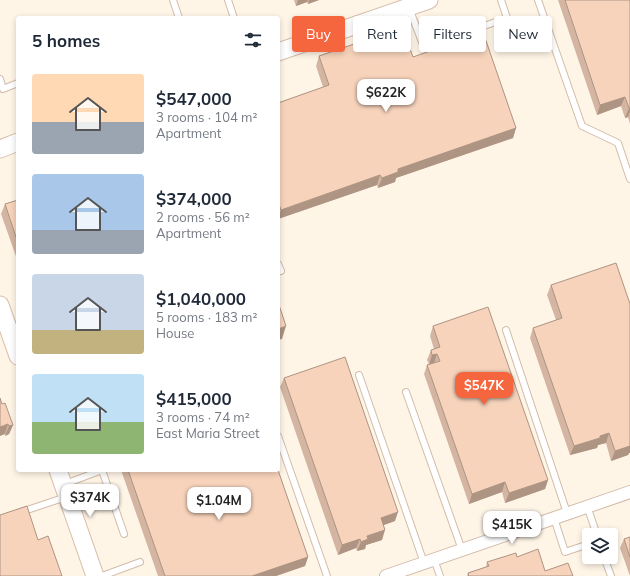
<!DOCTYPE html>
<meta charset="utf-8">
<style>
:root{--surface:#fff;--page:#f6f6f7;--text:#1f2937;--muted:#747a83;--accent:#f5663f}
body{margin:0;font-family:Mulish,sans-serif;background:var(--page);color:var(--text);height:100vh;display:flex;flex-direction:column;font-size:15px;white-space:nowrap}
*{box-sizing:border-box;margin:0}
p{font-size:13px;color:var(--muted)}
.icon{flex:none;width:22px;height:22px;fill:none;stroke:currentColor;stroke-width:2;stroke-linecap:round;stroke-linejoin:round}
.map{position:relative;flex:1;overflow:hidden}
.details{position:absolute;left:16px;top:16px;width:264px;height:456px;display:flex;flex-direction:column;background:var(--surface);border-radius:4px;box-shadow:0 2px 6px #0003}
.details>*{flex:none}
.hud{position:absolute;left:292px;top:16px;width:278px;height:36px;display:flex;gap:8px}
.buttons{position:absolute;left:582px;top:528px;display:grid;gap:8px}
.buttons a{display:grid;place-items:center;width:36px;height:36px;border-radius:4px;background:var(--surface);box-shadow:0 2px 6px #0003;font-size:20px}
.price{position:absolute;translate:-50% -34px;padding:0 9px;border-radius:8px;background:#fff;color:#222;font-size:13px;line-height:26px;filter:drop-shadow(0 1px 2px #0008)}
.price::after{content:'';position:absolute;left:50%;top:24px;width:12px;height:9px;margin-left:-6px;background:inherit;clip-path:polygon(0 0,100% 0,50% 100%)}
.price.on{background:var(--accent);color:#fff}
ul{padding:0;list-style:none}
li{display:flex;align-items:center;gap:12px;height:100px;padding:0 16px}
li span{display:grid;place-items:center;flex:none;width:112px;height:80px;border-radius:4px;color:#555}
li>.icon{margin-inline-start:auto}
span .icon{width:48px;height:48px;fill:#fffc;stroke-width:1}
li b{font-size:17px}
h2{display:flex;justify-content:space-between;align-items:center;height:48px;padding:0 16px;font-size:17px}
.pill{padding:0 14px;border-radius:4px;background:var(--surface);box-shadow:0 2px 6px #0003;font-size:14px;line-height:36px}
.pill.on{background:var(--accent);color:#fff}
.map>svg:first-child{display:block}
</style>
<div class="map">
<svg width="630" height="576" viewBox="0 0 630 576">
<rect width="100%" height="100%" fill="#fff5e7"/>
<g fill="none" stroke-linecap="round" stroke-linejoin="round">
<g stroke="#d3bcab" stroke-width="8">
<path id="lane" d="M173,0L179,18
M228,0L234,18
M538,0L582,126L618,143L630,179
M409,8L424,47L507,18L501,0
M0,79L3,89L18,83
M278,264L281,271
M506,330L567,513
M359,375L424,563
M406,392L462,550
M278,436L327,576
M65,484L102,470L124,534
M587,506L597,535
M21,512L66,497
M554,518L565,552L589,544
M604,557L611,576
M434,559L440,576
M102,576L140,562"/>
</g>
<g stroke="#d3bcab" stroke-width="14">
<path id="street" d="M386,576L630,492"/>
</g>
<g stroke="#d9beaa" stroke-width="19">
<path id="secondary" d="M278,52L429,0
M0,149L18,142
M0,305L18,356
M58,470L95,576"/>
</g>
<use href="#lane" stroke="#fff" stroke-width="6"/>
<use href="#street" stroke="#fff" stroke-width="12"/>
<use href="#secondary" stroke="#fff" stroke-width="17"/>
</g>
<path fill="#d4b5a1" d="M294,0H319L308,4L307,2L296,6Z
M558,0H630V124L628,117L625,118L621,106L597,115Z
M376,36L413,57L516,128L513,138L396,178L395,182L378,188L377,185L278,219V103L323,87L316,66L319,56L358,43L359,39Z
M18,200V262L1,214L5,204Z
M551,285L629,453L628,455L611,461L606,443L598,445L597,448L570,455L530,338L533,328L556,320L547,295Z
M433,326L548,480L545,489L505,503L502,492L469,504L424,374L427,365L429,364L427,360L431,350L434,349L430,336Z
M284,378L395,521L384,525L382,540L366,545L365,549L357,551L356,548L338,555L280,387Z
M2,404L13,425L9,434L5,436Z
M121,470H278L308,557L305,566L276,576H158Z
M630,537V576L620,548L624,539Z
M517,557L545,571L573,576H467L468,573L486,567L487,562Z"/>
<path fill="#ad9483" d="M298,0H308L307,2L296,6Z
M309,0H319L308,4Z
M625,97L621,106L597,115L600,105Z
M629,108H630V111L628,117L625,118Z
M516,128L513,138L396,178L395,182L378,188L382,178L398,169Z
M380,175L377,185L278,219L281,210Z
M286,326L282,339L278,340V329Z
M437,354L434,363L429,365L432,355Z
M8,424L5,434L0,436V427Z
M13,425L9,434L5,436L9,426Z
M609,433L606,443L598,445L597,448L570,455L574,446Z
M630,444V453H629L628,455L611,461L615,451Z
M548,480L545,489L505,503L509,493Z
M505,482L502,492L469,504L472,494Z
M398,512L395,521L378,527L381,518Z
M385,530L382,540L366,545L365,549L357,551L361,542L367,536Z
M360,539L356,548L338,555L342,545Z
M308,557L305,566L276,576H252Z"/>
<path fill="#f7d3bb" stroke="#ad9483" d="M565,0H630V108H629L625,97L600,105Z
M402,27L413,57L483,32L516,128L398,169V172L382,178L380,175L281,210L278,201V103L329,85L319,56L360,42L359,39L375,34L376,36Z
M18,200V243L5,204Z
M616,263L630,304V446L615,451L609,433L600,436V438L574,446L533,328L562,318L551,285Z
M278,302L286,326L278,329Z
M488,307L548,480L509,493L505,482L472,494L427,365L440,361L437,354L432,355L431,350L440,347L433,326Z
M345,357L398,512L381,518L385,530L367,536L368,539L361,542L360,539L342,545L284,378Z
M0,398L2,404L5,403L13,425L9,426L8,424L0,427Z
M128,470H278L308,557L252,576H165Z
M27,506L38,540L48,536L62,576H0V515Z
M630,537V557L624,539Z
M538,549L545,571L568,563L573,576H469L468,573L489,566L487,562L516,553L517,557Z"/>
</svg>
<div class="buttons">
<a><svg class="icon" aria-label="layers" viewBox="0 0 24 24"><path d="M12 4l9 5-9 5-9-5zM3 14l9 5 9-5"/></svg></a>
</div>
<b class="price" style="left:386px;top:113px">$622K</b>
<b class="price on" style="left:484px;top:406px">$547K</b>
<b class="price" style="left:90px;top:518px">$374K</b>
<b class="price" style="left:219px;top:521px">$1.04M</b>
<b class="price" style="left:512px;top:545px">$415K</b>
<div class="hud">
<a class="pill on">Buy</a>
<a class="pill">Rent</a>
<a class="pill">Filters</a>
<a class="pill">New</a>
</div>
<section class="details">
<h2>5 homes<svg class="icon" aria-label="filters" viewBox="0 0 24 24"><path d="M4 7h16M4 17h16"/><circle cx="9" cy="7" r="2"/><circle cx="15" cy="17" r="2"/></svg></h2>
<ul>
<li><span style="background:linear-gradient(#ffd9b3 60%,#9aa5b1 0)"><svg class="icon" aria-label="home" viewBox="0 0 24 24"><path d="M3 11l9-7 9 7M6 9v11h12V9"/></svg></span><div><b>$547,000</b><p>3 rooms · 104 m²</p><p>Apartment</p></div></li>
<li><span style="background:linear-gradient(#a9c7e8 70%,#9aa5b1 0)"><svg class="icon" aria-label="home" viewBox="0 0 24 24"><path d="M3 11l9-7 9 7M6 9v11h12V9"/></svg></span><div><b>$374,000</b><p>2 rooms · 56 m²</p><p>Apartment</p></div></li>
<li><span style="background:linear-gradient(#c9d6e8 70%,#c2b280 0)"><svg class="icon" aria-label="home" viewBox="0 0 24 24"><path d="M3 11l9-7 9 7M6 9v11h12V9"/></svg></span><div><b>$1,040,000</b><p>5 rooms · 183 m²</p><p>House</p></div></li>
<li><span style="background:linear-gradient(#bfe0f5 60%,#8fb573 0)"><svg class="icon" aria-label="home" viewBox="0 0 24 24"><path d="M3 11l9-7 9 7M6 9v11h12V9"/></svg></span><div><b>$415,000</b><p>3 rooms · 74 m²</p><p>East Maria Street</p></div></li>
</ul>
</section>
</div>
